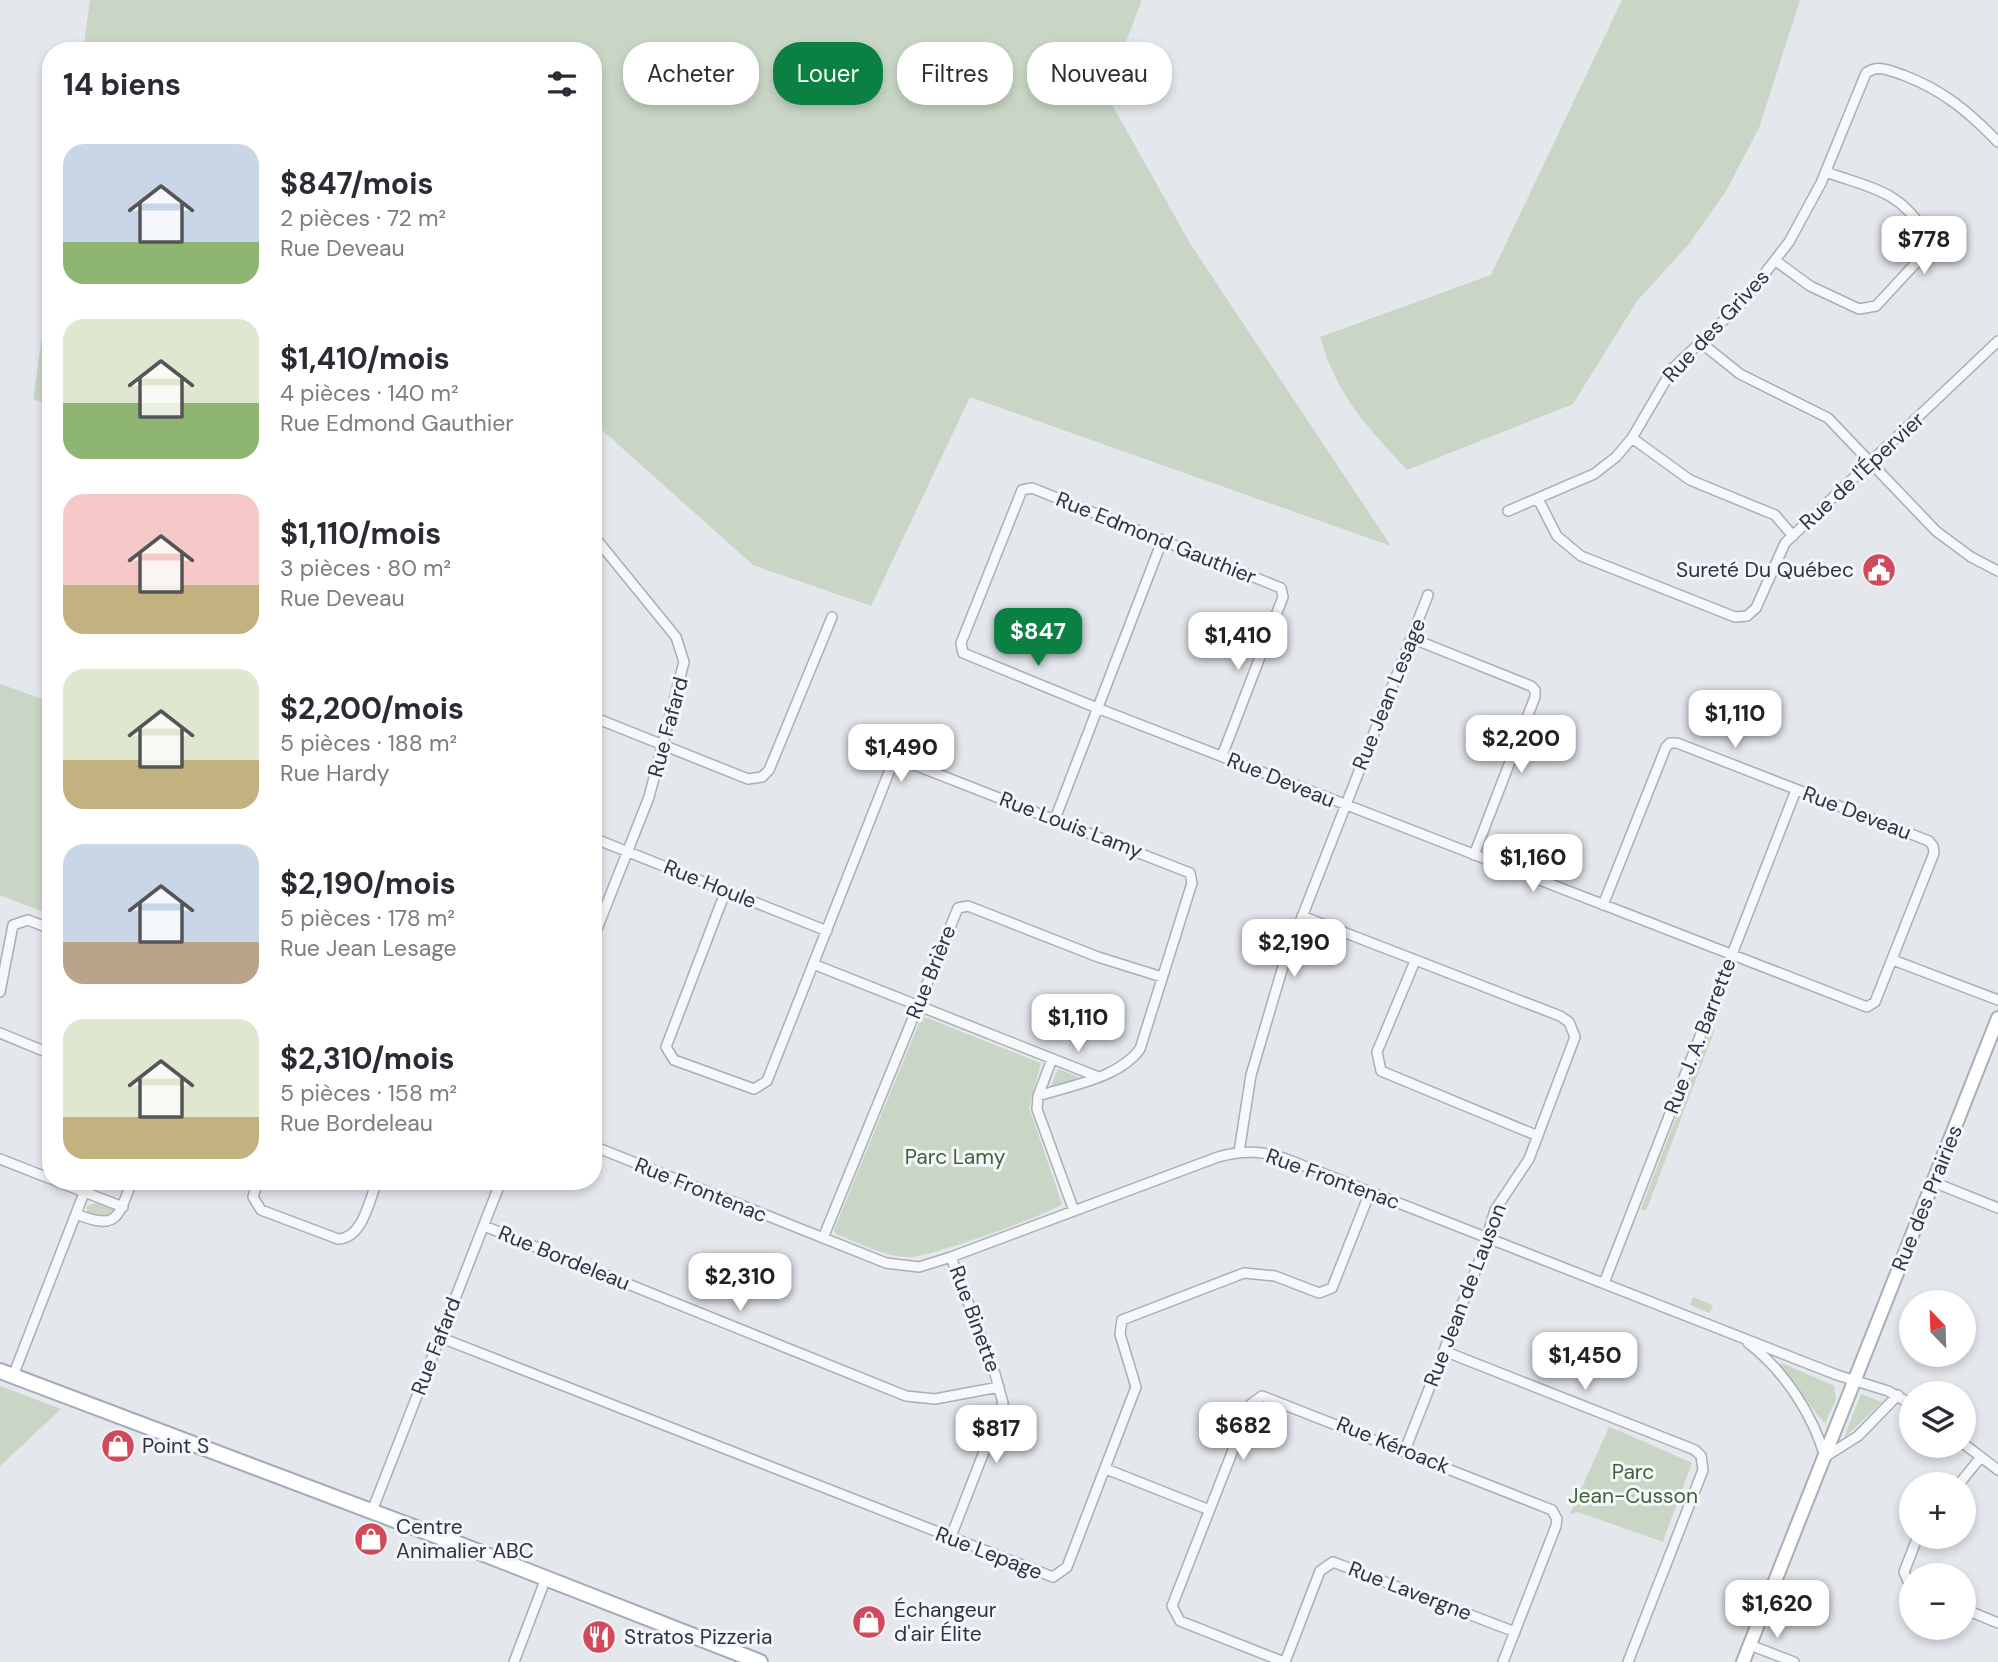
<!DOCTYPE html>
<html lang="fr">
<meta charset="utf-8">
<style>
:root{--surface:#fff;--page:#f2f2f3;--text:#2b2b33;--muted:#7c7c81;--accent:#0b8043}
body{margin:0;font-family:"DM Sans",sans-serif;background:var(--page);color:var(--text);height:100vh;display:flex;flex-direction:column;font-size:26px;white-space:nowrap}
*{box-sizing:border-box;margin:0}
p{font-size:23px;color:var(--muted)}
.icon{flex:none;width:38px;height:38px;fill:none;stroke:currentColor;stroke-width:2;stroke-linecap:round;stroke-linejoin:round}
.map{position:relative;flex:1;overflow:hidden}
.details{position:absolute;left:42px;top:42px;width:560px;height:1148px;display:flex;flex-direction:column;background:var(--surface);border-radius:28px;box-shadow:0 4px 10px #0003}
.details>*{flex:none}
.hud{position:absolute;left:623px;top:42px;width:665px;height:63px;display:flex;gap:14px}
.needle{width:46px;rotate:337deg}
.buttons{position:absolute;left:1899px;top:1290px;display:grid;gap:14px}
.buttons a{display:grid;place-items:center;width:77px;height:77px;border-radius:50%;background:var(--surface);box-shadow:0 4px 10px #0003;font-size:35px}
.price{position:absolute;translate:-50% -60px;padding:0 16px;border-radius:14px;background:#fff;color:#222;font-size:23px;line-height:46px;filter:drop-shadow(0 2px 4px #0008)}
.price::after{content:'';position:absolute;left:50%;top:42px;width:21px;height:16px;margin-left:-10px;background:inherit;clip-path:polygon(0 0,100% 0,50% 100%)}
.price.selected{background:var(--accent);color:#fff}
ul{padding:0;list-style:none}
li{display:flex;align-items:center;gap:21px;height:175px;padding:0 21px}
li span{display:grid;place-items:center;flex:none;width:196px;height:140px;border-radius:21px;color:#555}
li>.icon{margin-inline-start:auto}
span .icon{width:84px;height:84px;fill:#fffc;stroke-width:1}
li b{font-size:30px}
h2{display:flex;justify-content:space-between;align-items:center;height:84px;padding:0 21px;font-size:30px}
.pill{padding:0 24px;border-radius:28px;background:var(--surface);box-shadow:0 4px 10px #0003;font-size:24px;line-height:63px}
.pill.selected{background:var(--accent);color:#fff}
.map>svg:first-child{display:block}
</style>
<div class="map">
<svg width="1998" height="1662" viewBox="0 0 1998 1662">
<rect width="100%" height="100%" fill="#e4e7ec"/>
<path fill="#c9d6c5" d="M90,0H1142L1106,94L1191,245L1391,546L970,397L871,606L753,565L593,422V51H83Z
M1622,0H1800L1759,128L1726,191L1689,244L1637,301L1573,404L1407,470C1366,425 1338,398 1320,337L1491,275Z
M51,274V406L33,399Z
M0,684L51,702V902L46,913L0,895Z
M922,1016L1041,1063L1029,1107L1062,1204C1048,1215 927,1258 909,1257C884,1257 859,1243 836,1234L834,1230Z
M1711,1027L1715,1029L1646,1211L1641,1209Z
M1058,1069L1079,1077L1050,1088Z
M95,1203L112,1208L115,1213L106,1218L88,1214L86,1206Z
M1693,1297L1713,1305L1710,1313L1690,1305Z
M1782,1363L1834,1386L1836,1399L1825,1424L1779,1365Z
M0,1386L61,1409L0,1466Z
M1861,1394L1882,1402L1845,1437V1435Z
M1622,1422L1620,1431L1692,1463L1666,1533L1677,1537L1666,1533L1663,1542L1578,1512L1570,1514L1609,1427L1619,1431Z"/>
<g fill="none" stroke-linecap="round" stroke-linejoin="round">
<g stroke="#a9aeb7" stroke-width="12">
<path id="street" d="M1776,261L1810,286L1859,309L1876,306L1926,252L1925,232C1898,189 1870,188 1826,172
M1700,342L1740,374L1828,418L1936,531L1971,557L1998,571
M1632,438L1690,480L1775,515L1793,536
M1538,499L1557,536L1581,556L1735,617L1747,616L1756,608L1785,543L1998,341
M1508,511L1594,474L1616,457L1632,438L1673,368L1741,304L1789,242L1821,183L1866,73C1879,64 1890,71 1903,75C1943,90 1969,112 1998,142
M593,535L676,637L684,662L649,797L593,939
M1411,638L1531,686L1535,690V697L1474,855
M593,717L748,779L762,777L769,770L832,617
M1222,756L1283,597L1281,588L1032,488L1022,490L961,643L963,653L1097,708L1867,1007L1875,1002L1934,853L1933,846L1929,841L1677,743H1670L1666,747L1603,905
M1055,819L1162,541
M593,838L827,931
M726,890L666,1047L674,1060L754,1089L767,1081L891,767L907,762L1190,873L1192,883L1140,1049C1119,1078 1072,1085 1038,1096
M1302,916L1560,1016L1569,1022L1575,1037L1529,1159L1495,1210L1482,1254L1405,1450
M1893,960L1998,1000
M1415,961L1377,1052L1381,1071L1538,1136
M813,964L1096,1076
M0,992L13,925L28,920L51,929
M0,1033L51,1054
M1052,1059L1038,1096L1037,1109L1074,1211
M593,1146L886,1263L919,1267L951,1257L1218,1157C1245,1149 1267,1151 1294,1162L1837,1375L1888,1391L1911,1404
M1239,1152L1251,1075L1284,963L1428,595
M0,1159L51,1179
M56,1181L123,1207
M258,1181L253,1197L261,1210L338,1239C363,1238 369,1201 377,1181
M1933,1182L1998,1208
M76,1214C118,1231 118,1217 132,1181
M484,1226L906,1396L935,1399L999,1387
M823,1238L958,908L968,906L1098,957L1162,977
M1604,1283L1796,790
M439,1337L1053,1577L1067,1567L1136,1387L1120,1334L1122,1320L1244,1273L1275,1276L1319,1293L1332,1288L1370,1192
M1748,1343C1784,1370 1813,1415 1825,1457L1858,1436L1898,1395
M1444,1351L1695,1450L1701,1456L1703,1470L1628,1662
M13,1376L84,1193
M1964,1444L1998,1470
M1106,1469L1207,1509
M1959,1484L1981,1457
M372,1511L501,1181
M950,1539L1003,1403L995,1374L951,1257
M1911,1588L1904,1572L1918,1536
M1964,1609L1998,1623
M1750,1645L1794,1662
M514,1662L546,1578
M1284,1662L1180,1621L1172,1606L1251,1404L1262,1396L1552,1510L1557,1519L1556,1526L1503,1662
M1285,1662L1320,1571L1333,1562L1515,1632"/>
</g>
<g stroke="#a9aeb7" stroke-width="16">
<path id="secondary" d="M1743,1662L1998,1018"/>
</g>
<g stroke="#a3abb8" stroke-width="18">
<path id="primary" d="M0,1371L461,1545L760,1662"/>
</g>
<use href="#street" stroke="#f7f8fa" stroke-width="9"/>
<use href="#secondary" stroke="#fff" stroke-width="12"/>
<use href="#primary" stroke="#fff" stroke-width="14"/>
</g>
<defs>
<g id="civic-disc" transform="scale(1.75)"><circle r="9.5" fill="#d1495b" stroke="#f4f6f9"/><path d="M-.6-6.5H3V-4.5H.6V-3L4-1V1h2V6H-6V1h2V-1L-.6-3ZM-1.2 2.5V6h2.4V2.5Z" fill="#fff"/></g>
<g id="shop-disc" transform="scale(1.75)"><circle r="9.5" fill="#d1495b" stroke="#f4f6f9"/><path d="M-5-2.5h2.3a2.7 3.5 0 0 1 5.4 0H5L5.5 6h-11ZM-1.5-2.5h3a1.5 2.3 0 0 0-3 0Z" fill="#fff"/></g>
<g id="restaurant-disc" transform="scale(1.75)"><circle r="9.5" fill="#d1495b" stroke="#f4f6f9"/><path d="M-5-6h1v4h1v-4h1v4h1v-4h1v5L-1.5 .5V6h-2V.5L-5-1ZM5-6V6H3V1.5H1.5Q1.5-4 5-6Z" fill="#fff"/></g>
</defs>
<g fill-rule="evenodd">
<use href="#civic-disc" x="1879" y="570"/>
<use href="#shop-disc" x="118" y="1446"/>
<use href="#shop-disc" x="371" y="1539"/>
<use href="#shop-disc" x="869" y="1622"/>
<use href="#restaurant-disc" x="599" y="1637"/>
</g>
<g text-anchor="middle" stroke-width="6" stroke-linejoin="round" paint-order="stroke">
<g font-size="21" fill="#2b3445" stroke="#f4f6f9">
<text transform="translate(1716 326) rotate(-47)" y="7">Rue des Grives</text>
<text transform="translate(1862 471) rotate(-43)" y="7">Rue de l'Épervier</text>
<text transform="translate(1156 538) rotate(22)" y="7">Rue Edmond Gauthier</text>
<text transform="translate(1389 694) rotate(-68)" y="7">Rue Jean Lesage</text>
<text transform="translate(668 727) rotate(-75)" y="7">Rue Fafard</text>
<text transform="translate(1281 780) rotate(22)" y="7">Rue Deveau</text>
<text transform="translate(1857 813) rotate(21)" y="7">Rue Deveau</text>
<text transform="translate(1071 825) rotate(21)" y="7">Rue Louis Lamy</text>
<text transform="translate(710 884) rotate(22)" y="7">Rue Houle</text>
<text transform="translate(931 972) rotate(-68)" y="7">Rue Brière</text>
<text transform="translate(1700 1036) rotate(-69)" y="7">Rue J. A. Barrette</text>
<text transform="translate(1333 1179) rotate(20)" y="7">Rue Frontenac</text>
<text transform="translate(701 1190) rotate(22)" y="7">Rue Frontenac</text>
<text transform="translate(1927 1198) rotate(-68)" y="7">Rue des Prairies</text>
<text transform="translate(564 1258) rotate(22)" y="7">Rue Bordeleau</text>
<text transform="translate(1465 1295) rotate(-69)" y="7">Rue Jean de Lauson</text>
<text transform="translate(975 1319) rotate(70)" y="7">Rue Binette</text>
<text transform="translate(436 1346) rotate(-69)" y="7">Rue Fafard</text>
<text transform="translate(1393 1445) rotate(22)" y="7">Rue Kéroack</text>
<text transform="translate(989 1553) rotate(21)" y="7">Rue Lepage</text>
<text transform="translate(1410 1591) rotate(21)" y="7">Rue Lavergne</text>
</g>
<g font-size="21" fill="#2b3445" stroke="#f4f6f9" text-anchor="start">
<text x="1854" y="577" text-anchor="end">Sureté Du Québec</text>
<text x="142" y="1453">Point S</text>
<text x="396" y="1534">Centre<tspan x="396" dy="24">Animalier ABC</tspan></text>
<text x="894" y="1617">Échangeur<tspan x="894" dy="24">d'air Élite</tspan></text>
<text x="624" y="1644">Stratos Pizzeria</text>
</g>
<g font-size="21" fill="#3f6138" stroke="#f4f6f9">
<text x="955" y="1164">Parc Lamy</text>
<text x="1633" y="1479">Parc<tspan x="1633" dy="24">Jean-Cusson</tspan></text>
</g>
</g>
</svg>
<div class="buttons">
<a><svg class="needle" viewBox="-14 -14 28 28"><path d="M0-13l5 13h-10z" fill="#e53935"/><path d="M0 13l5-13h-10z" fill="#7c7c81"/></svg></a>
<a><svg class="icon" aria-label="layers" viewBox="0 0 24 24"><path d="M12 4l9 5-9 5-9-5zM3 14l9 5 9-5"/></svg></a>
<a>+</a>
<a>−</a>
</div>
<b class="price" style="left:1924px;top:276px">$778</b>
<b class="price selected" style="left:1038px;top:668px">$847</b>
<b class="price" style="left:1238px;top:672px">$1,410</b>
<b class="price" style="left:1735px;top:750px">$1,110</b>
<b class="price" style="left:1521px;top:775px">$2,200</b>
<b class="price" style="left:901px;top:784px">$1,490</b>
<b class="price" style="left:1533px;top:894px">$1,160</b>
<b class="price" style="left:1294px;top:979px">$2,190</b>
<b class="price" style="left:1078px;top:1054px">$1,110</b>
<b class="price" style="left:740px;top:1313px">$2,310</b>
<b class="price" style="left:1585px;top:1392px">$1,450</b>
<b class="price" style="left:1243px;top:1462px">$682</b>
<b class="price" style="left:996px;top:1465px">$817</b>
<b class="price" style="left:1777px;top:1640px">$1,620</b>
<div class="hud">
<a class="pill">Acheter</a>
<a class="pill selected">Louer</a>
<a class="pill">Filtres</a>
<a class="pill">Nouveau</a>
</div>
<section class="details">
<h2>14 biens<svg class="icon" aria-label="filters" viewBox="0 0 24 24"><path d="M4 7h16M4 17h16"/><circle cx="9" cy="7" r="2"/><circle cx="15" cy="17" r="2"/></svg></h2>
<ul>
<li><span style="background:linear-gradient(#c9d6e8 70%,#8fb573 0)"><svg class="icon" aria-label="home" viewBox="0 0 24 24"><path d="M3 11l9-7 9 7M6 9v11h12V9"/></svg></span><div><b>$847/mois</b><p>2 pièces · 72 m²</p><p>Rue Deveau</p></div></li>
<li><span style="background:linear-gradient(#dfe7d0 60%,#8fb573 0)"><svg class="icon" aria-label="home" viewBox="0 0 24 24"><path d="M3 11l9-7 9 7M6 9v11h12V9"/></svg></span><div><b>$1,410/mois</b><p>4 pièces · 140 m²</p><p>Rue Edmond Gauthier</p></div></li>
<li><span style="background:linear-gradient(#f6c9c9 65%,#c2b280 0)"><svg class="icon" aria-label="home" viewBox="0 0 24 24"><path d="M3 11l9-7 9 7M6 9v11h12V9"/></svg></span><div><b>$1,110/mois</b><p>3 pièces · 80 m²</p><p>Rue Deveau</p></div></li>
<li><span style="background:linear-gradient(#dfe7d0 65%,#c2b280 0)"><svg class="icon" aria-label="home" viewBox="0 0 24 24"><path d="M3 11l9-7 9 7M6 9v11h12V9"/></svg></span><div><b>$2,200/mois</b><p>5 pièces · 188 m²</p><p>Rue Hardy</p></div></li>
<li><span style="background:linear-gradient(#c9d6e8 70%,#b9a48a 0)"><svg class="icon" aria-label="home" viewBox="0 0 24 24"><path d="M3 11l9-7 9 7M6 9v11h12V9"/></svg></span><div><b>$2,190/mois</b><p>5 pièces · 178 m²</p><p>Rue Jean Lesage</p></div></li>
<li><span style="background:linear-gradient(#dfe7d0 70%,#c2b280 0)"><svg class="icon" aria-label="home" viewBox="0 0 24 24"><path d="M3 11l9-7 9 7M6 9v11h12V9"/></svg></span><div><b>$2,310/mois</b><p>5 pièces · 158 m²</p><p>Rue Bordeleau</p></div></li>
</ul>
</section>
</div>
